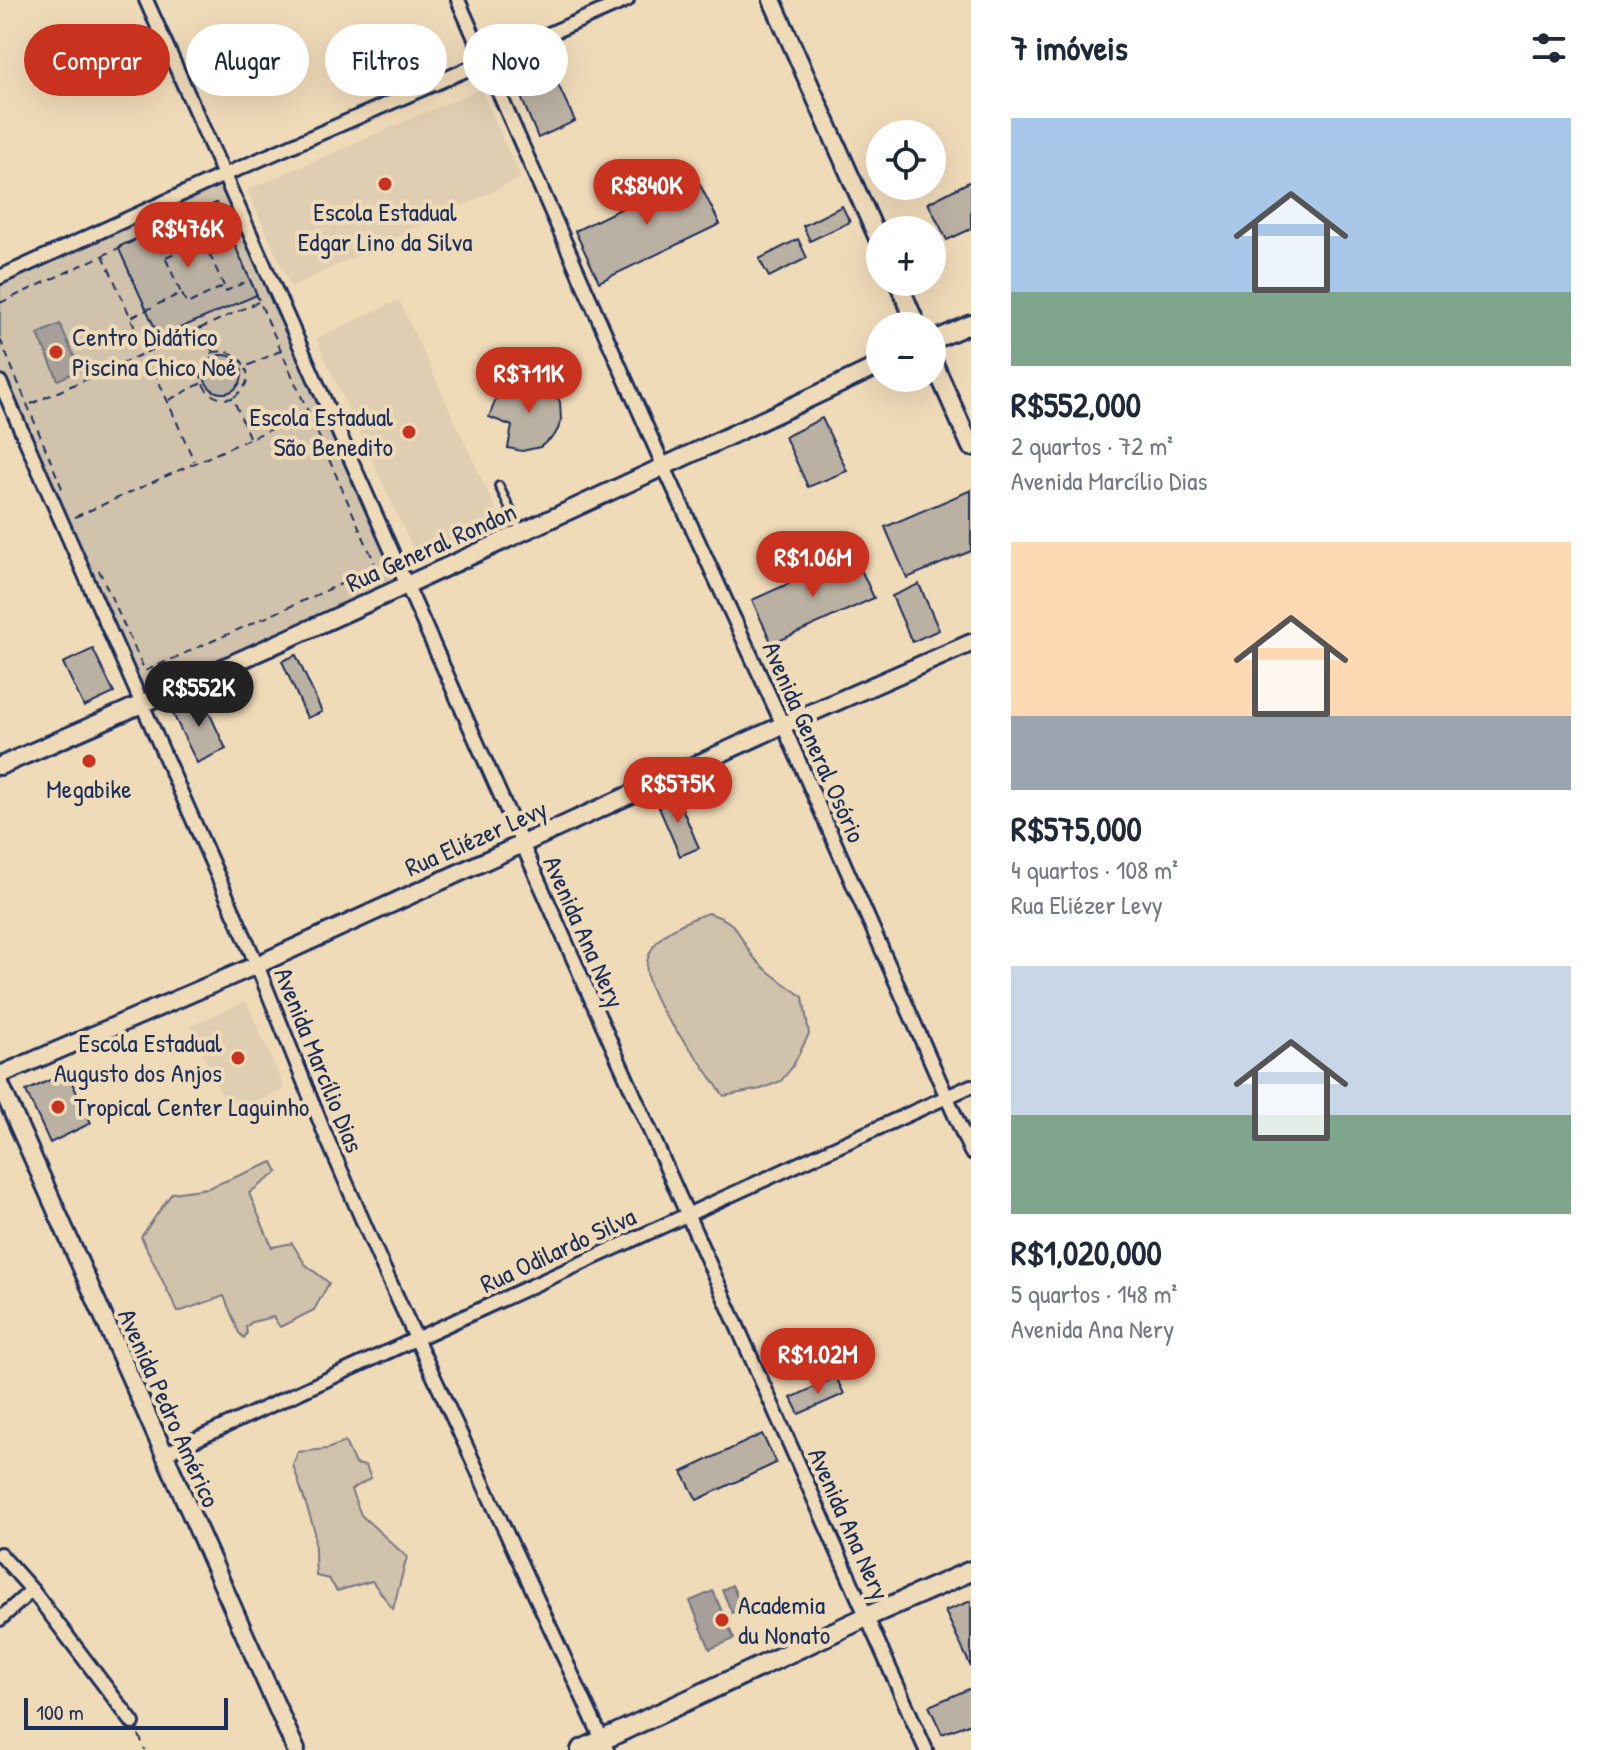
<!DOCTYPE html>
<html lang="pt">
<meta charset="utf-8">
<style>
:root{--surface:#fff;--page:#f2f2f3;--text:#1f2937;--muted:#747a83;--accent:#c8321e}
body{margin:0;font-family:"Patrick Hand",sans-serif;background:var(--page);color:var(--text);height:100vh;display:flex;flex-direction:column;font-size:30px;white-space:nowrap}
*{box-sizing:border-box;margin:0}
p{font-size:26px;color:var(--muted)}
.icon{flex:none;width:44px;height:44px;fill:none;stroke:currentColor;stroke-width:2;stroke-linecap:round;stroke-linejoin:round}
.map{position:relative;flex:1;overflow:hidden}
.details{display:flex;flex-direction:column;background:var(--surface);width:640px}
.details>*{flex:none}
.hud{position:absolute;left:24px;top:24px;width:760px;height:72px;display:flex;gap:16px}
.buttons{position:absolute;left:866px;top:120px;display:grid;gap:16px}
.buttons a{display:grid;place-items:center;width:80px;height:80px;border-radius:50%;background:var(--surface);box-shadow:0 8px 32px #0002;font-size:40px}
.scale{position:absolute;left:24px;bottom:20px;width:204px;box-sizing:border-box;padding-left:8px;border:4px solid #1b2f5e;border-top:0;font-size:22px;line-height:28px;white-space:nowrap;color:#1b2f5e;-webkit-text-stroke:6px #f0dbb9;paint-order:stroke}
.price{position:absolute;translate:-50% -68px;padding:0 18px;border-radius:28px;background:var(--accent);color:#fff;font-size:26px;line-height:52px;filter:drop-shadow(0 2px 4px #0008)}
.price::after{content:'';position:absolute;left:50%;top:48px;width:24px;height:18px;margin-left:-12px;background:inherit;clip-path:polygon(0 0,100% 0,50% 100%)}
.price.current{background:#222;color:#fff}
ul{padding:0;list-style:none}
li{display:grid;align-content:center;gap:16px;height:424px;padding:0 40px}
li span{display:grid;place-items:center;height:248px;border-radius:0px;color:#555}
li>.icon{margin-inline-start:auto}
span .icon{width:144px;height:144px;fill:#fffc;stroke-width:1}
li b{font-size:34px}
h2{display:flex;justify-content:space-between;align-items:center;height:96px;padding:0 40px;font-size:34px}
.tag{padding:0 28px;border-radius:36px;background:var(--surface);box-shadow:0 8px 32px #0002;font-size:28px;line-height:72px}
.tag.current{background:var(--accent);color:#fff}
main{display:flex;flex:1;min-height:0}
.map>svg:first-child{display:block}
</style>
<main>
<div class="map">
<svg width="971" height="1750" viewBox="0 0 971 1750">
<rect width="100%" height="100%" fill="#f0dbb9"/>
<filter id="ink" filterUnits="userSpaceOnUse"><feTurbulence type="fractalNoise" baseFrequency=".0125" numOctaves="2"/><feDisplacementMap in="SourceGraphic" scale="16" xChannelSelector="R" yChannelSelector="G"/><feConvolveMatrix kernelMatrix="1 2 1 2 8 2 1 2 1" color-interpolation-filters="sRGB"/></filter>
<g filter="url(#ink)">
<path fill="#e0ceb2" d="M480,89L521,178L291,287L247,190Z
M399,300L503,525L420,564L316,339Z
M246,1001L285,1089L230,1113L190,1026Z"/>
<path fill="#d1c2ac" stroke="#767885" stroke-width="2" d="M224,175L406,584L135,694L0,397V272Z
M708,913C744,923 736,938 757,961C765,971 791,988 803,997L809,1034L793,1066L781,1081L761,1089L724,1096C713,1081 703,1065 692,1051C644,991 614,945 708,913Z
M273,1162L278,1172L249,1193L272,1247L292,1243L305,1264L329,1283L314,1310L280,1327L273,1317L252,1322L246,1327L247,1333L244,1338L239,1333L224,1296L178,1312L141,1237L172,1193L208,1188Z
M345,1442L355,1464L366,1466L371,1478L351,1490L361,1515L407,1557L393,1609L372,1581L337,1591L329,1579L316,1576L314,1529L293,1465L298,1452L327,1449Z"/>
<path fill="#a7a09a" stroke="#6f7382" stroke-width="2" d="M60,324L80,370L58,380L38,334Z
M732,1585L742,1608L732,1613L722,1590Z
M713,1591L734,1639L710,1649L690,1601Z"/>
<path fill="#bbb1a3" stroke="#1b2f5e" stroke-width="2" d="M400,22L421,69L392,83L371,34Z
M548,63L575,121L538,138L514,80Z
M694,173L720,224L599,282L575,231Z
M971,181V229L947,240L928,203Z
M216,203L257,295L159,337L118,247Z
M842,206L850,222L810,241L803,226Z
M798,239L807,258L769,277L759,259Z
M204 374a19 19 0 1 1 38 0a19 19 0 1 1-38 0Z
M535,377L551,387L560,402L561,420L558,429L554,436L540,447L522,451L508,448L512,426L489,417L501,386L524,396Z
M822,418L847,471L808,487L785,437Z
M971,490V551L907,578L885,527Z
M854,554L874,598L772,644L752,600Z
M919,584L939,630L912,642L892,596Z
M93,649L114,693L84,707L63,663Z
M296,655L322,712L307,718L282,661Z
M201,695L226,749L197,763L171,710Z
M676,794L699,848L680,856L657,803Z
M67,1072L91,1123L50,1143L26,1091Z
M836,1377L844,1394L799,1414L791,1398Z
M762,1434L776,1463L697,1500L682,1472Z
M971,1601V1667L945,1611Z
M971,1688V1723L942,1734L929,1706Z"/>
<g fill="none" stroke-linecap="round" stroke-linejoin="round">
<g stroke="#1b2f5e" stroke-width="12">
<path id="lane" d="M499,486L521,532"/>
</g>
<g stroke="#1b2f5e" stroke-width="18">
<path id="street" d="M146,0L926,1750
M458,0L664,467L783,725L971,1152
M0,277L224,175L627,0
M0,382L257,965L325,1134L382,1265L607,1750
M164,1454C433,1333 701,1207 971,1086
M0,1554L32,1590L133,1723
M0,1619L32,1590"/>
</g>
<g stroke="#1b2f5e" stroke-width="22">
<path id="secondary" d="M772,0L880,243
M898,282L917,326
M932,341L971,324
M932,359L971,447
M0,766C296,638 588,503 880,365
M0,1075L257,965L783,725L971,643
M0,1084L296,1750"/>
</g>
<g stroke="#1b2f5e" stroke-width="24">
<path id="primary" d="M581,1750L866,1617L971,1571"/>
</g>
<path stroke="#1b2f5e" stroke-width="2" stroke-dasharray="8 6" stroke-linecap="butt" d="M103,255L194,461
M166,257L203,240L224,286
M182,294L187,304L224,286L226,291L248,281
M0,303L216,203L377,568L145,671L98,568
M132,317L181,293L154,232
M0,339L64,493
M213,352C228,350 238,353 245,367L280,351
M234,397C244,390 251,380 246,369
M169,400L202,383
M31,404L200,328
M249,437L233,398C212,402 199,388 201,367L213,352L201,328L258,302
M75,517L307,413
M139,1735L145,1750"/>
<use href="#lane" stroke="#f0dbb9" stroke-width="6"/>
<use href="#street" stroke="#f0dbb9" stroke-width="12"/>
<use href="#secondary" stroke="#f0dbb9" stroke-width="16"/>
<use href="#primary" stroke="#f0dbb9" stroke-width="18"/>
</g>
</g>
<g fill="#c8321e" stroke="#f0dbb9" stroke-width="3">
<circle cx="385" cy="184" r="8"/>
<circle cx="56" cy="352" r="8"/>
<circle cx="409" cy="432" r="8"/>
<circle cx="89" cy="761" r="8"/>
<circle cx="238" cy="1058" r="8"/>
<circle cx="58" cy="1107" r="8"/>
<circle cx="722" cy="1620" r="8"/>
</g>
<g text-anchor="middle" stroke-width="8" stroke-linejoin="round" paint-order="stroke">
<g font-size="26" fill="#1b2f5e" stroke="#f0dbb9" text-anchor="start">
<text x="385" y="221" text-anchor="middle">Escola Estadual<tspan x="385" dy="30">Edgar Lino da Silva</tspan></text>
<text x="72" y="346">Centro Didático<tspan x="72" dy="30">Piscina Chico Noé</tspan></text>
<text x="393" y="426" text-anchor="end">Escola Estadual<tspan x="393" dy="30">São Benedito</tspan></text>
<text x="89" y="798" text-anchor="middle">Megabike</text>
<text x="222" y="1052" text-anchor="end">Escola Estadual<tspan x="222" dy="30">Augusto dos Anjos</tspan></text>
<text x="74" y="1116">Tropical Center Laguinho</text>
<text x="738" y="1614">Academia<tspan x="738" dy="30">du Nonato</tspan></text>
</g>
<g font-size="26" fill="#1b2f5e" stroke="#f0dbb9">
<text transform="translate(431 547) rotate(-24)" y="9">Rua General Rondon</text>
<text transform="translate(814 742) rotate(66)" y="9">Avenida General Osório</text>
<text transform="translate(476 838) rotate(-24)" y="9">Rua Eliézer Levy</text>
<text transform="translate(584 932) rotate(66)" y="9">Avenida Ana Nery</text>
<text transform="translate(319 1060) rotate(68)" y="9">Avenida Marcílio Dias</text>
<text transform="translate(558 1250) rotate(-25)" y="9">Rua Odilardo Silva</text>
<text transform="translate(169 1408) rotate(66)" y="9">Avenida Pedro Américo</text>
<text transform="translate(849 1524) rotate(66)" y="9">Avenida Ana Nery</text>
</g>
</g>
</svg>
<div class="buttons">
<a><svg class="icon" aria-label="locate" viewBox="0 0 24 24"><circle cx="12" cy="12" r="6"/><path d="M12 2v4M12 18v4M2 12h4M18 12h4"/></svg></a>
<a>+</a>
<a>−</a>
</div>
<div class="scale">100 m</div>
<b class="price" style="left:647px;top:227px">R$840K</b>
<b class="price" style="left:188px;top:270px">R$476K</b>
<b class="price" style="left:529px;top:415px">R$711K</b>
<b class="price" style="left:813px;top:599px">R$1.06M</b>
<b class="price current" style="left:199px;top:729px">R$552K</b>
<b class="price" style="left:678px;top:825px">R$575K</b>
<b class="price" style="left:818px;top:1396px">R$1.02M</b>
<div class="hud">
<a class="tag current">Comprar</a>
<a class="tag">Alugar</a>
<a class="tag">Filtros</a>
<a class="tag">Novo</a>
</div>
</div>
<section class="details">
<h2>7 imóveis<svg class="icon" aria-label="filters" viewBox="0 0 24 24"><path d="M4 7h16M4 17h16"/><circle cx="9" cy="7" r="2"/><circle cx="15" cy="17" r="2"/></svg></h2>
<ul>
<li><span style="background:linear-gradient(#a9c7e8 70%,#7fa58c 0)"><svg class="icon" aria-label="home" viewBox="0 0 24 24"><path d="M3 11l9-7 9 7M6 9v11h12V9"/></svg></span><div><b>R$552,000</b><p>2 quartos · 72 m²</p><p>Avenida Marcílio Dias</p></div></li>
<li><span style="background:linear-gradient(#ffd9b3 70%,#9aa5b1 0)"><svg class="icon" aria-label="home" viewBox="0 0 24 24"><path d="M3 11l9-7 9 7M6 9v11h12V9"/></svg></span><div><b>R$575,000</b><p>4 quartos · 108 m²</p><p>Rua Eliézer Levy</p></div></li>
<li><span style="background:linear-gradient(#c9d6e8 60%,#7fa58c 0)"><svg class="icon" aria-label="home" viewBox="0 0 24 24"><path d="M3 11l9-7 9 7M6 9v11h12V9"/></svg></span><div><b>R$1,020,000</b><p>5 quartos · 148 m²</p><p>Avenida Ana Nery</p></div></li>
</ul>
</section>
</main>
